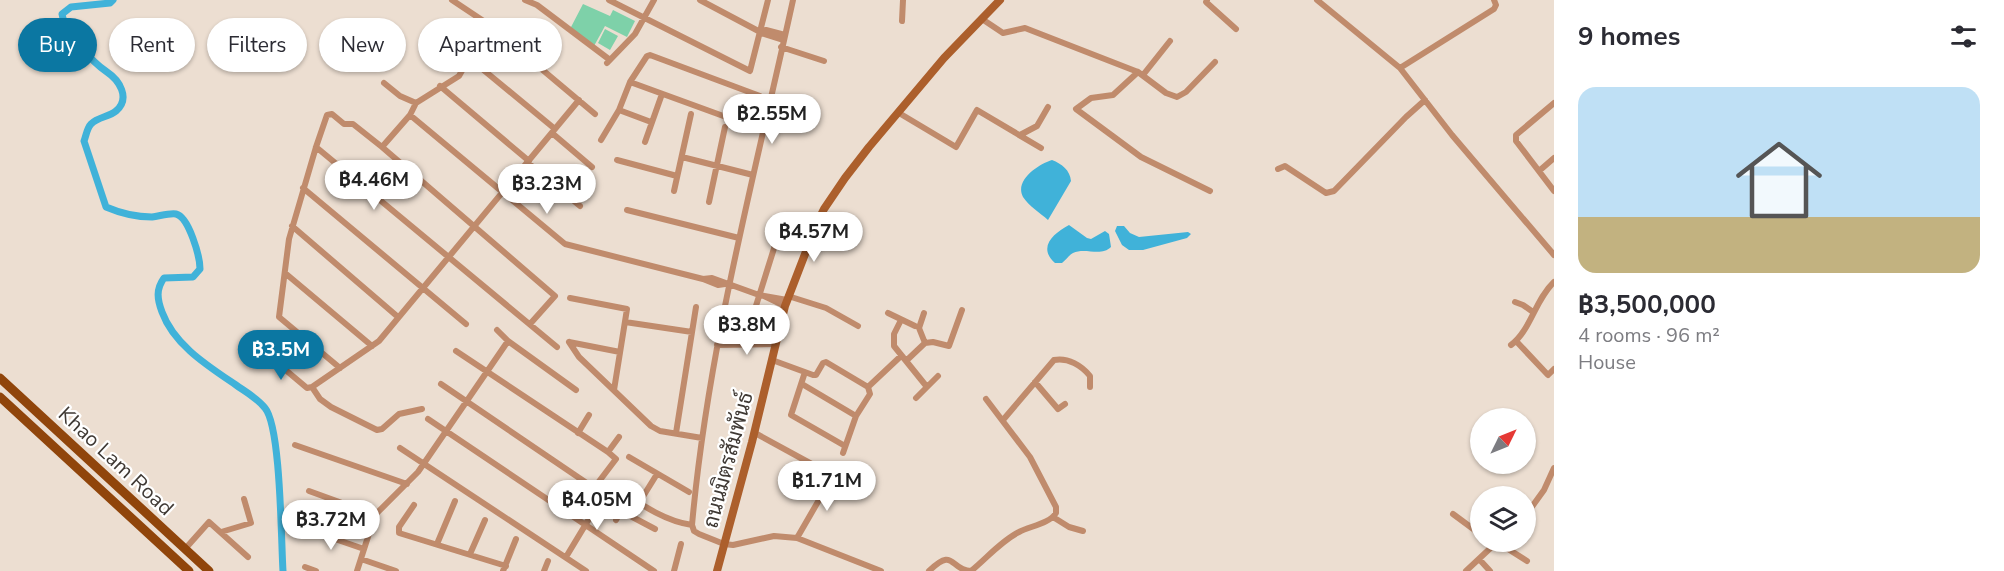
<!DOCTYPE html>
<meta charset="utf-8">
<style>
:root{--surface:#fff;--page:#f2f2f3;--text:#2b2b33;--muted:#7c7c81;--accent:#0b77a2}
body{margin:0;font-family:"Nunito Sans",Sarabun,sans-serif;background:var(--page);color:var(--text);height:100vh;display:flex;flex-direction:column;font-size:22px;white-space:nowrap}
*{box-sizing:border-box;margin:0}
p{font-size:20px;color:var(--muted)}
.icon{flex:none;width:33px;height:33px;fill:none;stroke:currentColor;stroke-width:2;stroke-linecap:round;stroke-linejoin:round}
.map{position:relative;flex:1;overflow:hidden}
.drawer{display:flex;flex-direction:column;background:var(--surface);width:450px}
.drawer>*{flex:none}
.guide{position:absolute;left:18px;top:18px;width:570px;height:54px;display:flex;gap:12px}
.needle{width:39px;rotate:47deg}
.buttons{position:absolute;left:1470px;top:408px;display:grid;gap:12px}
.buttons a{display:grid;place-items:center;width:66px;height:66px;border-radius:50%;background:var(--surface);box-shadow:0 2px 4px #0004;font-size:30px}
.price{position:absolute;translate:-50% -51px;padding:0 14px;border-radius:21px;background:#fff;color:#222;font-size:20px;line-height:39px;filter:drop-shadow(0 2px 3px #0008)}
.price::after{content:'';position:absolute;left:50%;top:36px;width:18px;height:14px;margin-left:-9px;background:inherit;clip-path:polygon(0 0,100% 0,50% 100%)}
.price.active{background:var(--accent);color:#fff}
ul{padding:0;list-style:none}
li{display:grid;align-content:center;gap:12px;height:318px;padding:0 24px}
li span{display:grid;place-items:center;height:186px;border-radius:18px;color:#555}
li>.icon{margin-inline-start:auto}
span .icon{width:108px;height:108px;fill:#fffc;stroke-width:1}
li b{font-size:26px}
h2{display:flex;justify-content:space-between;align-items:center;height:72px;padding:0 24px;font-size:26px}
.chip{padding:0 21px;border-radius:27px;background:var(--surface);box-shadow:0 2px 4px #0004;font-size:21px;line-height:54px}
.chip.active{background:var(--accent);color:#fff}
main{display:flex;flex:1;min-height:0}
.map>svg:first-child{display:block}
</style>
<main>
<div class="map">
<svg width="1554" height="571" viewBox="0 0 1554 571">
<rect width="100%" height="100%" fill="#ecded1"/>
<path fill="#7ed1a9" d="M583,4L610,16L613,10L635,21L627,37L605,26L594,46L570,29Z
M605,29L618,36L610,50L598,43Z"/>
<path fill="#40b2d9" d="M1052,160C1062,164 1070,170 1071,181L1048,220C1040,213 1029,206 1023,197C1014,180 1039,164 1052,160Z
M1069,225L1087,238L1091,239L1105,231L1109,234L1111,247C1101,257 1085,247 1073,253C1069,255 1066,260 1062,263H1055C1037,247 1054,233 1069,225Z
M1117,226H1124L1130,233L1139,237L1188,232L1191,234L1187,238L1143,250H1129L1122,245L1115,231Z"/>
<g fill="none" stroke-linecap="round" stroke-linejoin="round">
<path stroke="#40b2d9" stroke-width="7" d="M113,0L110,3L71,7L62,14C65,32 92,62 107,72C119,80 131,98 116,111C109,117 98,117 91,124C87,128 86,136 84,141L106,207C120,213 137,217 152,217C160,216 169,213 176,214C189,217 200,257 200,269L193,277L164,278C156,289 157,299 162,312C174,345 208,366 236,385C246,392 257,398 265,408C281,427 281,541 283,571"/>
<path stroke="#c08b6c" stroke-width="6" d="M452,0L488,24L595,114
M525,0L537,5L610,60
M609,0L750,71L768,0
M700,0L764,34L783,40
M1207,0L1206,2L1236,29
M1317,0L1400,68L1452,135L1554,255
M982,19L1003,33L1025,28L1138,72L1166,93L1177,97L1186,92L1215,62
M902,21L903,0
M760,31L766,30L785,35
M781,47L824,61
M469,58L555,129
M607,63L635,34L654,0
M1400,68L1494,9L1496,5L1494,0
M1138,72L1113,95L1091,98L1076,109L1141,157L1210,191
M1143,75L1170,41
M630,82L737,121H742L751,93
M384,83L400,96L416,103
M440,86L529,161
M1554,103L1516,135V141L1554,191
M619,110L651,122
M899,113L956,147L977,110L1041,148
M410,115L565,244L703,279L718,285L725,284
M742,121L763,130
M552,133L592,167
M1020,135L1037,126L1048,107
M601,140L619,110L630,82L647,56L650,55L760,96
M645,142L662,94
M316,147L557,347
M382,147L410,115L416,103L459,76L488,24
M682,157L753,175
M617,160L677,176
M527,162L580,206
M1278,169L1285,166L1326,193L1334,191L1406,117L1425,100
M1539,171L1554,158
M303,188L466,324
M674,191L691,114
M709,202L725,127
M627,210L739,238
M292,226L398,317
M285,273L372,346
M703,279L712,278L759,295L787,300
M764,296L785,306
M788,296L826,308L858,326
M570,298L627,309L614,390
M1515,302L1523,305L1533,312
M888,313L915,326
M924,313L919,328L925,343
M901,320L894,334V346L927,387
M625,322L692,332
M497,330L508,341L576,390
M1516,341L1548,375L1554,369
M569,342L579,357L651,426L660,431L702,438
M569,342L620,352
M744,344L776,242
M717,345L775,344
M1511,345C1531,330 1535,300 1554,282
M456,351L608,452L616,459L594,488
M269,356L307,388L312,387L379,341L579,100
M772,360L813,375H816L823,363L826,362L868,387
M906,361L925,343L933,342L949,346L962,310
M340,368L279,317L289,239L316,147L327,115L332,114L344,124H353L382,147L555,296L530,324
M805,372L791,415L845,446
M1035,382L1058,409L1065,404
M441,384L594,488L598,497V504L566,557
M802,384L856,416
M312,387L320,399L331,407L377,430L382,429L399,414L422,409
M868,387L901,356
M916,398L938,376
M428,419L654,571
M1003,420L1054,360C1068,357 1082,366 1090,376V387
M578,433L589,415
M676,433L696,307
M755,433L819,468
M295,445L407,484
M400,448L586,571
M608,452L619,437
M843,453L856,416L870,394L868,387
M629,457L689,492
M610,484C635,500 662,521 692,525L694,531L699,534L724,544L733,545L774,536L797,538L881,571
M309,491L375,515
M639,503L657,474
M414,505L399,527V533L506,566
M621,511L655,529
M1453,514L1480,534
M1526,515L1544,490L1554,468
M1053,517L1069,527L1083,531
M616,520L629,496
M692,525C708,347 755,174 793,0
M306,529L364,549
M221,532L251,523L244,499
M797,538L834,474
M1497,542L1527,561
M437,544L455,501
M185,549L209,522L248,557
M470,554L485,520
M361,559L396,571
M1479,559L1490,571
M305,567L316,571
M357,571L375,515L418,472L508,341
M503,571L516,539
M544,571L548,561
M674,571L681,544
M929,571C955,546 949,570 971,571C987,558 1001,541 1019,532C1030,526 1049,524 1056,513V507L1030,457L986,399
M1466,571L1497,542"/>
<path stroke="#ac5f2c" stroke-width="8" d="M717,571L752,442L785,306L817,223L824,209L845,178L869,147L944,58L1000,0"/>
<path stroke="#90450b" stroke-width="9" d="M0,378L209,571
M0,397L189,571"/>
</g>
<g text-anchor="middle" stroke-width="4.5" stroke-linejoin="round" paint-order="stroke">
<g font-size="21" fill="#3f3934" stroke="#fff">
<text transform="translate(728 460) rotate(-75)" y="7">ถนนมิตรสัมพันธ์</text>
<text transform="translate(116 461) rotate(43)" y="7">Khao Lam Road</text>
</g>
</g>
</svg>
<div class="buttons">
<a><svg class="needle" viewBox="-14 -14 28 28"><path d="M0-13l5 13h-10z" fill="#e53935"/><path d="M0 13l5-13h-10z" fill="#7c7c81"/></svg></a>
<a><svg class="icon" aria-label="layers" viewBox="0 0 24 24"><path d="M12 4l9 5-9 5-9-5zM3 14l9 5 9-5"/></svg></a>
</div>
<b class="price" style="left:772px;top:145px">฿2.55M</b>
<b class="price" style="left:374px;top:211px">฿4.46M</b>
<b class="price" style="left:547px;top:215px">฿3.23M</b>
<b class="price" style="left:814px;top:263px">฿4.57M</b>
<b class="price" style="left:747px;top:356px">฿3.8M</b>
<b class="price active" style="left:281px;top:381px">฿3.5M</b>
<b class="price" style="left:827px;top:512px">฿1.71M</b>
<b class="price" style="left:597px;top:531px">฿4.05M</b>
<b class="price" style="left:331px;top:551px">฿3.72M</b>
<div class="guide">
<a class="chip active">Buy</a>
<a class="chip">Rent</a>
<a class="chip">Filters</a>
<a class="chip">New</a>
<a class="chip">Apartment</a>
</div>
</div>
<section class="drawer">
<h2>9 homes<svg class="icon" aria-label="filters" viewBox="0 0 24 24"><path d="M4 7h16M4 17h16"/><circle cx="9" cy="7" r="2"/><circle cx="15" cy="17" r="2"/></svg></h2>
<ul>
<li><span style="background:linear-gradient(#bfe0f5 70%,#c2b280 0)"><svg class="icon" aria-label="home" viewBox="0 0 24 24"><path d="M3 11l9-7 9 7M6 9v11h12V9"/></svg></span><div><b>฿3,500,000</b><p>4 rooms · 96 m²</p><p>House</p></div></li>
</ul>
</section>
</main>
